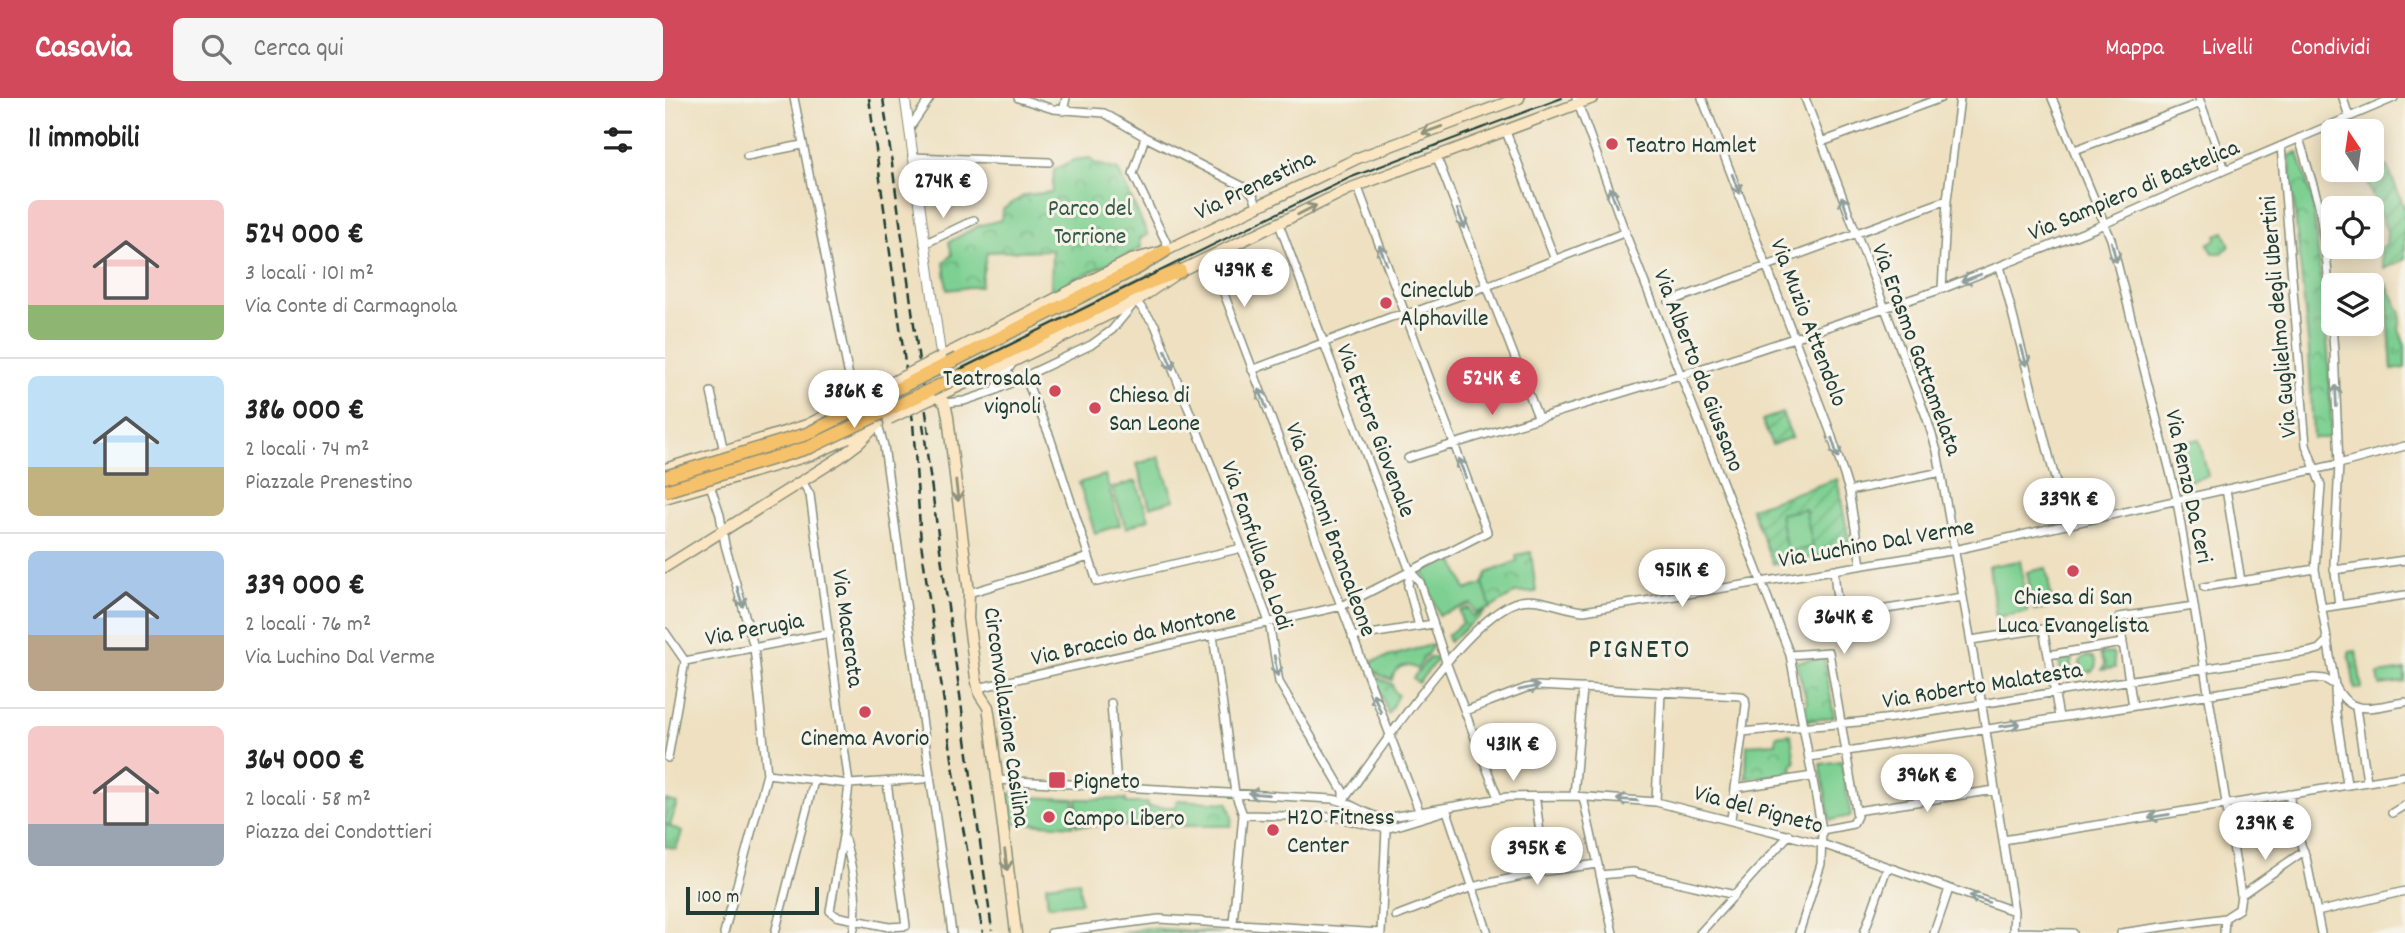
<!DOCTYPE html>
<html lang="it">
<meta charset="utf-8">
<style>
:root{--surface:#fff;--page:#f6f6f6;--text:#222;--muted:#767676;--line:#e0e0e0;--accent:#d1495b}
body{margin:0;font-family:Dekko,sans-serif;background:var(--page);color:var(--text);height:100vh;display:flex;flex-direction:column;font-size:26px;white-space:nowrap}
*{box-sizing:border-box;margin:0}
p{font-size:23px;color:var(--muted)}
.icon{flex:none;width:38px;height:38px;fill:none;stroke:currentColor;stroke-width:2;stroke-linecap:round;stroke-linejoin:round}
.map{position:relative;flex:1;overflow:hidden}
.panel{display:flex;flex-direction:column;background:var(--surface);width:665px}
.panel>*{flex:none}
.needle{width:46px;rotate:347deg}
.tools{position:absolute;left:1656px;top:21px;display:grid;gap:14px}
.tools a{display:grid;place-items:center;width:63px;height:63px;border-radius:10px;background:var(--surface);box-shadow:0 4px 18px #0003;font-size:35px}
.scale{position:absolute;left:21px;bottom:18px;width:133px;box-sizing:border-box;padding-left:7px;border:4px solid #1f3d34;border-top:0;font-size:19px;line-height:24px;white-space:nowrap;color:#1f3d34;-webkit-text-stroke:5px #f7f3e8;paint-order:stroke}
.price{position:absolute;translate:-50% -60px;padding:0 16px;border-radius:24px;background:#fff;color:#222;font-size:23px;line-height:46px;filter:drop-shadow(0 2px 4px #0008)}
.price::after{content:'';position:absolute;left:50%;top:42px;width:21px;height:16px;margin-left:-10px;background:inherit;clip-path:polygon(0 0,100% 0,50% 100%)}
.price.selected{background:var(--accent);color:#fff}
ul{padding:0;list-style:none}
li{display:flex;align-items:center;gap:21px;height:175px;padding:0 28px}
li+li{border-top:2px solid var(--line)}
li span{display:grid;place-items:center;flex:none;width:196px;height:140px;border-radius:10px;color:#555}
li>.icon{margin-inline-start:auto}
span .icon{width:84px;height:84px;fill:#fffc;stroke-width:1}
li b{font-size:30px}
h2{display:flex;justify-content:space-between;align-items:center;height:84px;padding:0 28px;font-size:30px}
header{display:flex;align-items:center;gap:42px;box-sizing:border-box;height:98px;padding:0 35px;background:var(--accent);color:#fff}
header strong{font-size:33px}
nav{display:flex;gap:38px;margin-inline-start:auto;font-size:24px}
.search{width:490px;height:63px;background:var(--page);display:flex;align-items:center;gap:18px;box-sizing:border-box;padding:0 24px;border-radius:10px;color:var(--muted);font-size:26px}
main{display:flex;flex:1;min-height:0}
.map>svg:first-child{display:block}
</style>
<header>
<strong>Casavia</strong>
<div class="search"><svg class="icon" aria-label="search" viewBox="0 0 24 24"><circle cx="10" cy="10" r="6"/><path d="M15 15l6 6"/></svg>Cerca qui</div>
<nav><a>Mappa</a><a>Livelli</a><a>Condividi</a></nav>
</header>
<main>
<section class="panel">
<h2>11 immobili<svg class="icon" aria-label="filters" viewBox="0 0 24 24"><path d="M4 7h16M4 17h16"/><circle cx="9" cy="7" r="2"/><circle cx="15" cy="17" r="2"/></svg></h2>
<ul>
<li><span style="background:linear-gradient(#f6c9c9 75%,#8fb573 0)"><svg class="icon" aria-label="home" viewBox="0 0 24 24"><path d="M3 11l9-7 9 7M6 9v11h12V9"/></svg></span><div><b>524 000 €</b><p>3 locali · 101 m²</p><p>Via Conte di Carmagnola</p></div></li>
<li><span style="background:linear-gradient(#bfe0f5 65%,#c2b280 0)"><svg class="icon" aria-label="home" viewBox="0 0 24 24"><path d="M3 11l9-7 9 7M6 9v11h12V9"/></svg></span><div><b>386 000 €</b><p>2 locali · 74 m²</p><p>Piazzale Prenestino</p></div></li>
<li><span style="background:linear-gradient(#a9c7e8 60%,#b9a48a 0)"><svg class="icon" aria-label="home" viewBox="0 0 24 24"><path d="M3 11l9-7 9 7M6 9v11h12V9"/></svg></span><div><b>339 000 €</b><p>2 locali · 76 m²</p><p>Via Luchino Dal Verme</p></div></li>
<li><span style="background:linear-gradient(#f6c9c9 70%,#9aa5b1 0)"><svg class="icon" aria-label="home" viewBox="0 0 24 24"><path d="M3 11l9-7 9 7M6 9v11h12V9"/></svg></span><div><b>364 000 €</b><p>2 locali · 58 m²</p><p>Piazza dei Condottieri</p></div></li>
</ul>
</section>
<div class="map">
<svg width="1740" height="835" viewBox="0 0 1740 835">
<defs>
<pattern id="grass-tufts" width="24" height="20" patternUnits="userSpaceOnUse" patternTransform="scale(1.75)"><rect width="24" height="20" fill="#7ed092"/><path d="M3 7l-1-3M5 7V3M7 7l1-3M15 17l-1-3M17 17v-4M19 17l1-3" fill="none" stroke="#67aa78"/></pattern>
<pattern id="park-crowns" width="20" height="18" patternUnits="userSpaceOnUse" patternTransform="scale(1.75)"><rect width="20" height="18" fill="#7ed092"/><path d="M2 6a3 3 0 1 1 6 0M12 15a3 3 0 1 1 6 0" fill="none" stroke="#67aa78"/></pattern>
<pattern id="garden-furrows" width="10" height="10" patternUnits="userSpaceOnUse" patternTransform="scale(1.75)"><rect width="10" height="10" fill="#7ed092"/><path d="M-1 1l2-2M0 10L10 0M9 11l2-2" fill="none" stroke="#67aa78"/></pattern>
</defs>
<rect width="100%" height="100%" fill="#f7f3e8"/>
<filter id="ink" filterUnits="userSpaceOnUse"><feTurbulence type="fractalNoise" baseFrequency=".0143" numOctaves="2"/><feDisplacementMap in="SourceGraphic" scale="14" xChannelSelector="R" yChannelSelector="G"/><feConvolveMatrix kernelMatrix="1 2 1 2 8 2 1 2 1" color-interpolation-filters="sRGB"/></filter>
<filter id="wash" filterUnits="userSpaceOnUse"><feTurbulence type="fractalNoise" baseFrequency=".00686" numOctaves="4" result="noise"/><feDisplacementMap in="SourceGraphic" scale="28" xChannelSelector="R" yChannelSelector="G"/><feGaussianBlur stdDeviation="1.57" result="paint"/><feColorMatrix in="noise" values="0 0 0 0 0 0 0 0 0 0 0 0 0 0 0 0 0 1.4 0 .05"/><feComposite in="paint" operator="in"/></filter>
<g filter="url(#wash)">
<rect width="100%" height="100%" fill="#eee0c0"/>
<path fill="url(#grass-tufts)" stroke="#4e8663" stroke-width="2" d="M1559,134L1565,148L1557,155H1548L1543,146L1551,141V137Z
M1721,185L1736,216L1734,232L1740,248V270L1727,272Z
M1691,553L1697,590L1690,591L1684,554Z
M1448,555L1450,570L1437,572L1440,566L1435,556Z
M1415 566a8 8 0 1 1 16 0a8 8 0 1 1-16 0Z
M1408,560L1405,567L1410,576L1397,578L1394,563Z
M1740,572V584L1715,587L1713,576Z
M347,695L358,696L360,725H343V698Z
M0,726L17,734L11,751L0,748Z"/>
<path fill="url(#park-crowns)" stroke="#4e8663" stroke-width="2" d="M1633,54L1648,105L1663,252L1667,340H1648L1644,253L1624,58Z
M425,60L429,65L453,72L483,137L475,140L476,150L386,193L387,152L322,154L315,188L282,192L279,164L287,157L284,144L313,128L336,122L338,111L360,97L387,94L389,72L409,62Z
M866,454L871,494L850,495L826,510L818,486L822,475L852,463L851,457Z
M804,510L807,518L821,513L784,544L782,538L797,525L795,513Z
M769,546L752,571C740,564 729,569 727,582L708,574L705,564Z
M1159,559L1169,619L1142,623L1140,610L1142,604L1131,564Z
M764,560H773L753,585L748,580Z
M710,579L727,586L729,593L733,597L723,616Z
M1126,636L1130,665L1127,666L1128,676L1081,680L1082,647L1111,645V638Z
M412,701H461V705H482L483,709H510L512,702L563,705L567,718L566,728H411Z"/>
<path fill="url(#garden-furrows)" stroke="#4e8663" stroke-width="2" d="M1722,68L1740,111V161L1719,171L1715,150L1721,147L1722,133L1699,78Z
M1117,315L1127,339L1107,347L1097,322Z
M1172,381L1186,453L1108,466L1086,410Z
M0,702L12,705L5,728L0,726Z
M481,830L559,835H454Z"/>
<path fill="#7ed092" stroke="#4e8663" stroke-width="2" d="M1534,341L1543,378L1523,383L1514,346Z
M494,359L509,402L485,409L472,366Z
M440,377L455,427L430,435L414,385Z
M471,383L484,421L461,430L447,390Z
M1140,411L1148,449L1122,454L1115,416Z
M784,459L786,465H790L801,492L818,486L826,510L810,515L806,506L774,517L758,473Z
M1355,463L1363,514L1331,519L1324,468Z
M1381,470L1388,509L1369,512L1362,474Z
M1176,663L1186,718L1165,722L1155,666Z
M361,699L409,701L408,728L360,725Z
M414,783L416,804L383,808L381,787Z"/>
</g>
<g filter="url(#ink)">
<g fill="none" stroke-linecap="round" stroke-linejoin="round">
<g stroke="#868e7a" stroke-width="10">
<path id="minor" d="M129,0L189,304
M353,0L388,11L439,15L480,39L581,90L587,95L593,108
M911,0L963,142L1125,557L1157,732L1156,766L1134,835
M1037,0L1165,333L1184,393L1196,467
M1140,0L1262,321L1272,353L1315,595L1349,813
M1387,0L1446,141L1511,397L1576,797L1574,811L1560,820L1456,835
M1534,0L1560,72
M1678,0L1684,19
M398,13L401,0
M244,31L265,0
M840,31L890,162
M480,39L468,76L504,150
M1634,40L1654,107L1662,165L1669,253L1674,366L1669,466L1674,507
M1157,44L1276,0
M1616,48L1641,347L1656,387L1650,471L1670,587C1686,621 1710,608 1740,604
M1410,52L1536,5
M771,57L873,319
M82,58L137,47
M247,59L384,64
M614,126L745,473L755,484L781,564L833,700
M259,146L309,122
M545,159C616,344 683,530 755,715
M1335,168L1402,427
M1277,191L1282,102L1295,0
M1004,204L1282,102
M587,272L726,219L752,213L822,188L961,134
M360,279L385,339L432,484L577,450
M331,290L349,263
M46,294L59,354
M280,305L299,303L329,293L426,247L447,232L471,203L490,227L546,367L604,524L614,584L678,693V702
M213,326L219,348L287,835
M743,360L1035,271L1277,191L1430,130L1560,72L1729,0
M137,383L145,397L184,686L178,738L165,813L171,818L224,829L241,828L222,684
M45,387L55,417L60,447L89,549L102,676L59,835
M1561,391L1576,483
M1184,393L1276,374
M1169,471C1171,485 1169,510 1183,517L1298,499
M1669,472L1740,462
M745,473L743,488L754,528
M1539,489L1650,471
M304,495L424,459
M1656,510L1740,497
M0,534L20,563L3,660
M548,537L570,695L578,717L568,825
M687,539L768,526
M1306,542L1378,531L1383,557
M1458,545L1454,519L1529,508
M1125,557L1164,554L1192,718L1188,726L1157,732
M20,563L165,535
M313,590L677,508L822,434L692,87
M1670,592L1671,615L1682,686
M446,605L452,688
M1691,610L1702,683
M800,613L861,590L872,588L1076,598L1080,601L1081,607L1066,721
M1394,619L1383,557L1458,545L1468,608
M1078,634C1131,628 1182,627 1234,619L1644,554L1654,551L1663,542
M1144,659L1649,580L1660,581L1670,587
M102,676L184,686L259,681
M333,682L667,701C686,703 699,718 720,720L842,699L909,698L991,704L1157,746L1349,813L1348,834L1408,835
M1070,690L1148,678
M1624,696L1631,734L1641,759L1656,835
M909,698L918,590
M918,699L948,835
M678,703C711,659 805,513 856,503C876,499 899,512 919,513L1285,453L1674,366L1740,348
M871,704L880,773
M991,704L996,594
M1191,713L1330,692
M1727,715L1740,707
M578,717L669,719L721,731L777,714L781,710L823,835
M180,742C188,771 195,806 188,835
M1338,742L1740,678
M935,777L968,774L1070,797
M1576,797L1639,753
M1652,814L1740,793
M731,818L807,789L875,774L933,766
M110,835L149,683
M386,835L494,821L716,835
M716,835L721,731
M1035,835L1124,737
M1199,835L1222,770
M1269,835L1284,791
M1559,835L1560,820"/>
</g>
<g stroke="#868e7a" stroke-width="11">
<path id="tertiary" d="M240,0L276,259"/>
</g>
<g stroke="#868e7a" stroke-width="13">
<path id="secondary" d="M276,259L466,162L500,153L693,60L854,0
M271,298L280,305L283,319L304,495L303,520L311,580L315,597L323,609L325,622L351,835
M266,301L349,263L471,203L515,173L684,91L928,0
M0,371L142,327L224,286
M0,400L149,356L205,330
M0,469L174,360L194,345L213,326"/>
</g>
<g stroke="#868e7a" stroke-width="15">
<path id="trunk" d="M292,261L474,169L500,153
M297,277L485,184L515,173"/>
</g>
<use href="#minor" stroke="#fff" stroke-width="7"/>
<use href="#tertiary" stroke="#fff" stroke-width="9"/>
<use href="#secondary" stroke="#fbe6c4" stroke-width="10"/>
<use href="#trunk" stroke="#f5c16b" stroke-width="12"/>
<path stroke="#1f3d34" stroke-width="2" d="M0,389L147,344L684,80L897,0"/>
<path stroke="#1f3d34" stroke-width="2.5" stroke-dasharray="10 5" stroke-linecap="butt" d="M204,0L248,324L256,445L294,709L318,835
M218,0L264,336
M258,326L327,832"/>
<g stroke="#868e7a" stroke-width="13" stroke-linecap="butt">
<path id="secondary-bridge" d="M224,286L276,259
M224,321L266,301"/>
</g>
<g stroke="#868e7a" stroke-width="15" stroke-linecap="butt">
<path id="trunk-bridge" d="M0,379L142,336L292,261
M0,393L145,349L297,277"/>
</g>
<use href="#secondary-bridge" stroke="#fbe6c4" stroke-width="10"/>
<use href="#trunk-bridge" stroke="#f5c16b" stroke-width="12"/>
</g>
<defs><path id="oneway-shaft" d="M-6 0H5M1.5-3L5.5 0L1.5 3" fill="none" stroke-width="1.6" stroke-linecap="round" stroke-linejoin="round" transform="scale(1.75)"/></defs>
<g stroke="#8d927c">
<use href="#oneway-shaft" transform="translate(767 32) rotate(160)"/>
<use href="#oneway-shaft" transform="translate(642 112) rotate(-27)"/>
<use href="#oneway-shaft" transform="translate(292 393) rotate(83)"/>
<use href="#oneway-shaft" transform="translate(341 762) rotate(83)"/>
</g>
<g stroke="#8f9e9a">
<use href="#oneway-shaft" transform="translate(1071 86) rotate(68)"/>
<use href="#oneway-shaft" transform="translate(948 99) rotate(-110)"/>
<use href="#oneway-shaft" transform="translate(1180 108) rotate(-110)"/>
<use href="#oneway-shaft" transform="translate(796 121) rotate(69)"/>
<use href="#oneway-shaft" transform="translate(1449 154) rotate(76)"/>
<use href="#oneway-shaft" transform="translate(718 157) rotate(-111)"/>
<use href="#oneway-shaft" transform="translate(1306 180) rotate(159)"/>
<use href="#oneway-shaft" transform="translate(1359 258) rotate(75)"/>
<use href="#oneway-shaft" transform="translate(504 262) rotate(68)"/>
<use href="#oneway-shaft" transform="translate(1671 298) rotate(-92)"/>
<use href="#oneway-shaft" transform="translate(598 301) rotate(-111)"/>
<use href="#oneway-shaft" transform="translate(1170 350) rotate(72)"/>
<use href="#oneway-shaft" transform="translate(797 370) rotate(-111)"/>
<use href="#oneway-shaft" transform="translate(75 499) rotate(74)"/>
<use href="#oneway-shaft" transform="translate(611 568) rotate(80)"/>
<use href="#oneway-shaft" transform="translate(864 590) rotate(-12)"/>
<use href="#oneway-shaft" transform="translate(712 605) rotate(-112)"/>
<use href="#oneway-shaft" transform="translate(1345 627) rotate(-9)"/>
<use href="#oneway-shaft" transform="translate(594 696) rotate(-176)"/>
<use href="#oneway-shaft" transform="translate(962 702) rotate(-176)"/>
<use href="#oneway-shaft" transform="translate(1494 718) rotate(171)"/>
<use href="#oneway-shaft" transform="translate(1314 801) rotate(-161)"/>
</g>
</g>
<g fill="#d1495b" stroke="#f7f3e8" stroke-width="2.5">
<circle cx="947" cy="46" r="7"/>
<circle cx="721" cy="205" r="7"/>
<circle cx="390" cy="293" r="7"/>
<circle cx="430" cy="310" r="7"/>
<circle cx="1408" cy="473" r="7"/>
<circle cx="200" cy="614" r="7"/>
<rect x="383" y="673" width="18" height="18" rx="3.5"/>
<circle cx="384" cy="719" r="7"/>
<circle cx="608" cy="732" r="7"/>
</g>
<g text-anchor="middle" stroke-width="6" stroke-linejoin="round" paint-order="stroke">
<g font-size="24" fill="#1f3d34" stroke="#f7f3e8" text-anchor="start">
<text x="961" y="54">Teatro Hamlet</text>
<text x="735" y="199">Cineclub<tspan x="735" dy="28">Alphaville</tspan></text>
<text x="376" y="287" text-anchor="end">Teatrosala<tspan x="376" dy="28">vignoli</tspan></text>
<text x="444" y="304">Chiesa di<tspan x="444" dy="28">San Leone</tspan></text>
<text x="1408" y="506" text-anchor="middle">Chiesa di San<tspan x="1408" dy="28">Luca Evangelista</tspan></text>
<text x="200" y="647" text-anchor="middle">Cinema Avorio</text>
<text x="408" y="690">Pigneto</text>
<text x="622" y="726">H2O Fitness<tspan x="622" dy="28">Center</tspan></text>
<text x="398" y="727">Campo Libero</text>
</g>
<g font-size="24" fill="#1f3d34" stroke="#f7f3e8">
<text transform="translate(589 86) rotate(-26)" y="8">Via Prenestina</text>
<text transform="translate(1468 91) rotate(-23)" y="8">Via Sampiero di Bastelica</text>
<text transform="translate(1612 219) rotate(-95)" y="8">Via Guglielmo degli Ubertini</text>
<text transform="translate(1145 224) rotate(69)" y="8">Via Muzio Attendolo</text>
<text transform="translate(1253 251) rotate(70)" y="8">Via Erasmo Gattamelata</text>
<text transform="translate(1035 272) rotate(69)" y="8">Via Alberto da Giussano</text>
<text transform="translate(712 332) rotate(69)" y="8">Via Ettore Giovenale</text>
<text transform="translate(1525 388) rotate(78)" y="8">Via Renzo Da Ceri</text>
<text transform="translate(667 431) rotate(70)" y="8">Via Giovanni Brancaleone</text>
<text transform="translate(1211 444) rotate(-10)" y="8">Via Luchino Dal Verme</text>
<text transform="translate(593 447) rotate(71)" y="8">Via Fanfulla da Lodi</text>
<text transform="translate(89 530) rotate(-11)" y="8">Via Perugia</text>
<text transform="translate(184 530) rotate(82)" y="8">Via Macerata</text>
<text transform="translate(468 536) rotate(-13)" y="8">Via Braccio da Montone</text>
<text transform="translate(1317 586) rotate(-9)" y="8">Via Roberto Malatesta</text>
<text transform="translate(343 619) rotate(82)" y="8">Circonvallazione Casilina</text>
<text transform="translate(1094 710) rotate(15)" y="8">Via del Pigneto</text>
</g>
<g font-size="24" fill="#325a47" stroke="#f7f3e8">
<text x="425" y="117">Parco del<tspan x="425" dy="28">Torrione</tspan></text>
</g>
<g font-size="28" letter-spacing="2" fill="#1f3d34" stroke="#f7f3e8">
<text x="975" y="559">PIGNETO</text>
</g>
</g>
</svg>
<div class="tools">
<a><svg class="needle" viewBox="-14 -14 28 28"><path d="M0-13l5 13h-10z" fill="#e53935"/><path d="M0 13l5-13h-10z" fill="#767676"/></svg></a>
<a><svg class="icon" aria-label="locate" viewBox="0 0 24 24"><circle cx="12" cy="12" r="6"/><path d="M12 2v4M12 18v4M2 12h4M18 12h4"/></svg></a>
<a><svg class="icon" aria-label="layers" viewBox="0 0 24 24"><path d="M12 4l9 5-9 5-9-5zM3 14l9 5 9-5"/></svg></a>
</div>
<div class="scale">100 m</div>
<b class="price" style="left:278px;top:122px">274K €</b>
<b class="price" style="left:579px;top:211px">439K €</b>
<b class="price selected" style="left:827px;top:319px">524K €</b>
<b class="price" style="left:189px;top:332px">386K €</b>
<b class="price" style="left:1404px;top:440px">339K €</b>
<b class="price" style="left:1017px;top:511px">951K €</b>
<b class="price" style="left:1179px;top:558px">364K €</b>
<b class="price" style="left:848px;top:685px">431K €</b>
<b class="price" style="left:1262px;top:716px">396K €</b>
<b class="price" style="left:1600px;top:764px">239K €</b>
<b class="price" style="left:872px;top:789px">395K €</b>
</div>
</main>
